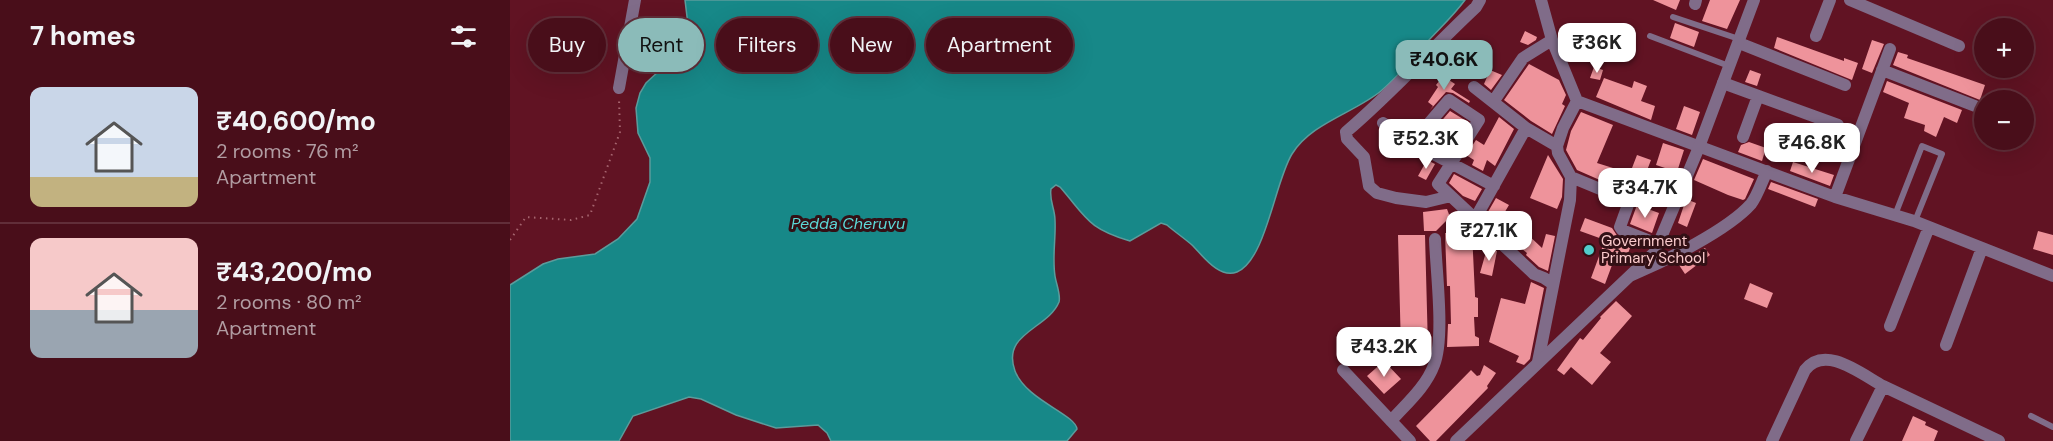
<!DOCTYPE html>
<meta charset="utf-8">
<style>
:root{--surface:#490e1a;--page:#531c27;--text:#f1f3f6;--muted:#b19ca2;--line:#612e39;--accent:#8bbbb9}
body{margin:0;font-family:"DM Sans",sans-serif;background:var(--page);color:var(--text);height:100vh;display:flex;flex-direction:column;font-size:22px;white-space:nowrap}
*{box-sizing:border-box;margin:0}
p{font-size:20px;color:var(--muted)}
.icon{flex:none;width:33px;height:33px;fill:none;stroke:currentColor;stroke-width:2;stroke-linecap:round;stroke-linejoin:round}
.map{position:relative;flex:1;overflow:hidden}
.drawer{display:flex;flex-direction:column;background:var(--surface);width:510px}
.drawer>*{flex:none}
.banner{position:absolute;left:18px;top:18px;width:570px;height:54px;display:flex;gap:12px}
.buttons{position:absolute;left:1464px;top:18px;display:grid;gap:12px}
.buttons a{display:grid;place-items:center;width:60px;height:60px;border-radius:50%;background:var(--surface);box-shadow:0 6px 24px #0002,0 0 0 2px var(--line);font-size:30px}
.price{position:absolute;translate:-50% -51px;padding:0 14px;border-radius:12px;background:#fff;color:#222;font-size:20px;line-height:39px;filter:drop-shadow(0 2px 3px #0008)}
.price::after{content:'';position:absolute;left:50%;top:36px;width:18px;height:14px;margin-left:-9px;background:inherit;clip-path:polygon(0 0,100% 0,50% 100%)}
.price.selected{background:var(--accent);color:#111}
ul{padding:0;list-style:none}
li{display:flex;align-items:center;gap:18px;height:150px;padding:0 30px}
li+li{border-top:2px solid var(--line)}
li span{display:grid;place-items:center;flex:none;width:168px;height:120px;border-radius:12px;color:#555}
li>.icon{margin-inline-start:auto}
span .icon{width:72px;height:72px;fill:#fffc;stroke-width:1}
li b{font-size:26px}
h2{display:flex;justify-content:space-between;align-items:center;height:72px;padding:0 30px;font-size:26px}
.pill{padding:0 21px;border-radius:27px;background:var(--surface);box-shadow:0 6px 24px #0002,0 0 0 2px var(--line);font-size:21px;line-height:54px}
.pill.selected{background:var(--accent);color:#111}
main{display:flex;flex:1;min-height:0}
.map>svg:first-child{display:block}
</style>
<main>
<section class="drawer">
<h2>7 homes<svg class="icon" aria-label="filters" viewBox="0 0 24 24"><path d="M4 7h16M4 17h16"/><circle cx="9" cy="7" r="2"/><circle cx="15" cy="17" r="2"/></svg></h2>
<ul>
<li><span style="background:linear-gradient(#c9d6e8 75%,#c2b280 0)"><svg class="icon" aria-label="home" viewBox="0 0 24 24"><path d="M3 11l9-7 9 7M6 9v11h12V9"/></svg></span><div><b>₹40,600/mo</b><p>2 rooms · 76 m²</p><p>Apartment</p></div></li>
<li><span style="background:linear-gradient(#f6c9c9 60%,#9aa5b1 0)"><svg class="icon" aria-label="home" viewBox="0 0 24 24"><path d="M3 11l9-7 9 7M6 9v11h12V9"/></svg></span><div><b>₹43,200/mo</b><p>2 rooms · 80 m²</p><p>Apartment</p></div></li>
</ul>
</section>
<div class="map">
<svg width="1543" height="441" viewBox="0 0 1543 441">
<rect width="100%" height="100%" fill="#611323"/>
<path fill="#178888" stroke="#5b9c9c" stroke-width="1.5" d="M175,0H955C944,15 931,27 918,41C903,58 889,76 871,91C844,113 801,123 782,154C765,181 756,260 727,272C709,279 693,256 682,245C674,238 665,232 657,225L651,223L620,241C577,228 577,218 550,187L546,185L541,189C539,200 545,209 545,220C546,239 542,257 545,276C546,283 551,295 549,302C538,329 491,333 505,371C516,400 565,414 567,429L557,441H321L317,433L308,425L266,428L226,415L191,399L179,397L123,416L109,441H0V285L33,264L48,259L85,254L108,239L127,219L140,182V158L128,133L126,108L130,93L136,83L175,47L178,25Z"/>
<path fill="#ee939b" d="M1143,0H1170L1166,10Z
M1200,0H1230L1217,29L1192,21Z
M1165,23L1189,32L1184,47L1160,38Z
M1015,31L1027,37L1026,40L1018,45L1010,42Z
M1267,37L1334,61V58L1348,63L1342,80L1264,48Z
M1362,40L1374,44L1362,73L1352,69Z
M1388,52L1398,55L1397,58L1475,85L1470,100L1383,65Z
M1019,64L1049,80L1056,95L1052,104L1055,106L1042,134L1021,121L994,100Z
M1084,67L1093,70L1090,80L1080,78Z
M980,70L992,75L981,90L974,84Z
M1240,70L1251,74L1247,86L1235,82Z
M933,76L945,84L941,89L960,101L959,103L943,93L936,92L920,110L923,106L918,102L928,87L926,85Z
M1094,78L1122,88L1124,81L1137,86L1131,101L1145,106L1141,120L1086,97Z
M1377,81L1452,110L1447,123L1434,117L1426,137L1414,131L1415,125L1394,118L1399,103L1373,92Z
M1174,106L1190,112L1182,135L1166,129Z
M940,111L958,122L938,153L925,146L934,130L928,125Z
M1071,112L1103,125L1087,163L1103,168L1101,172L1112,176L1108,188L1067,170L1056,150L1061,131Z
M989,117L1004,129L985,166L977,160L973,171L962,165L964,160L956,155L966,140L974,145Z
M1270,128L1291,136L1286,151L1264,143Z
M1239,142L1256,148L1252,161L1228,152L1231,145Z
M1153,143L1174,150L1167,172L1146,165Z
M1038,155L1053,179L1052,197L1047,209L1020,198Z
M1127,155L1141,160L1136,173L1122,168Z
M1193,159L1244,179L1235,199L1233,200L1218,195L1184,180Z
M917,160L925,164L916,180L908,176Z
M1283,162L1324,175L1320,186L1280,171Z
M944,174L972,189L965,201L953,196L939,183Z
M1261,182L1308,199L1305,207L1258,189Z
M986,198L999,205L990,220L1011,236L1015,232L1032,248L1036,234L1045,236L1038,271L1029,267L1016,255L1017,253L975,217Z
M1176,199L1186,203L1177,227L1168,223Z
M1127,205L1149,213L1142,233L1120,224Z
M937,209L940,217L926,231H914L913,212Z
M1075,218L1102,228L1108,237L1122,243L1115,261L1105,257L1095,284L1081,278L1095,240L1070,231Z
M1528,231L1543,235V255L1523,249Z
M962,232L965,295V297L968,298V317H964L965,336L969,338V346L937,347L938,324H941L940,286H937L935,233Z
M888,235H915L918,348L891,349Z
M978,245L987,251L982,276L970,273Z
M1195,248L1200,255L1175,274L1169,265Z
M1021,282L1034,288L1020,359L1014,365L1006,362L1009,356L979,342L991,298L1015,304Z
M1240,283L1263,293L1257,308L1234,299Z
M1106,301L1122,316L1090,353L1101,362L1082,385L1061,367L1054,375L1047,370L1070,338L1073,340L1091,318L1090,317Z
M874,361L891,379L874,394L857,376Z
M974,365L986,373L977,386L978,388L926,441H920L906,426L961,370L967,376L970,375Z
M1403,416L1416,422L1415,425L1428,431L1424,441H1392Z"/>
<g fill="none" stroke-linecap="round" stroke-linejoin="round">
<path stroke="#a6656f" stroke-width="2" stroke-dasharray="1.5 4.5" stroke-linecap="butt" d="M0,240L16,217L61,220L80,215L110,132L109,99"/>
<path stroke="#806c89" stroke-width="6" d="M1163,17L1229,39
M1140,36L1219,66
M1385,215L1412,146L1432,154L1405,221
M1521,416L1543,427"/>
<path stroke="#806c89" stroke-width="12" d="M1340,0L1449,46
M1185,4L1186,0
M1306,36L1320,0
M1229,43L1335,85
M1372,70L1465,106
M1213,83L1328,125
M964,87L1016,128L1047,146
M109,88L125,0
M1067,101L1325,197L1404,221L1543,276
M983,102L1013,58L1042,40
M873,123L914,149L984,186
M1233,137L1248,96
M903,142L939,100L969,120L928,184L1024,274L1034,278L1043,284
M1061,177L1119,201
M1124,188L1110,227L1112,230L1148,244
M941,196L916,202L886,198L867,193L859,186L854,157L837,139L836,132C882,93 922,48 966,7L970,0
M1325,197L1380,49
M965,219L1016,128
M1122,275C1155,261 1218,230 1241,204C1248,195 1252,181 1257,171
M1380,326L1419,227
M1436,345L1472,248
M1028,362L1060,200L1061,177L1048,153L1047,146L1053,128L1067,101L1042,40L1031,0
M833,370L900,441
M881,421C896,404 916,387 924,365C935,337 926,272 925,239
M1262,441L1295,370C1315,344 1351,374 1373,386
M1346,441L1373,386L1489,441"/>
<path stroke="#806c89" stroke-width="12" d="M946,441L1145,252L1189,147L1244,0"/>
</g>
<circle fill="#52cdcc" stroke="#321015" stroke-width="2" cx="1079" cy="250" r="6"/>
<g text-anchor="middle" stroke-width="6" stroke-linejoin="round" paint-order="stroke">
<g font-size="15" fill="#facacc" stroke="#321015" text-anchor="start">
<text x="1091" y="246">Government<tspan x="1091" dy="17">Primary School</tspan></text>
</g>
<g font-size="16" font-style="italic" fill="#5cd9d8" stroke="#321015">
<text x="338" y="229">Pedda Cheruvu</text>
</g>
</g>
</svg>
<div class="buttons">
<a>+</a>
<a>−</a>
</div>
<b class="price" style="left:1087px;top:74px">₹36K</b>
<b class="price selected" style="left:934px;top:91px">₹40.6K</b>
<b class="price" style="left:916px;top:170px">₹52.3K</b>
<b class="price" style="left:1302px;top:174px">₹46.8K</b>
<b class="price" style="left:1135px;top:219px">₹34.7K</b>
<b class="price" style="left:979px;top:262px">₹27.1K</b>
<b class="price" style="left:874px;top:378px">₹43.2K</b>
<div class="banner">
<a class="pill">Buy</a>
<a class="pill selected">Rent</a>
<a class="pill">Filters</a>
<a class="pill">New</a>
<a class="pill">Apartment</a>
</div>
</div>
</main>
